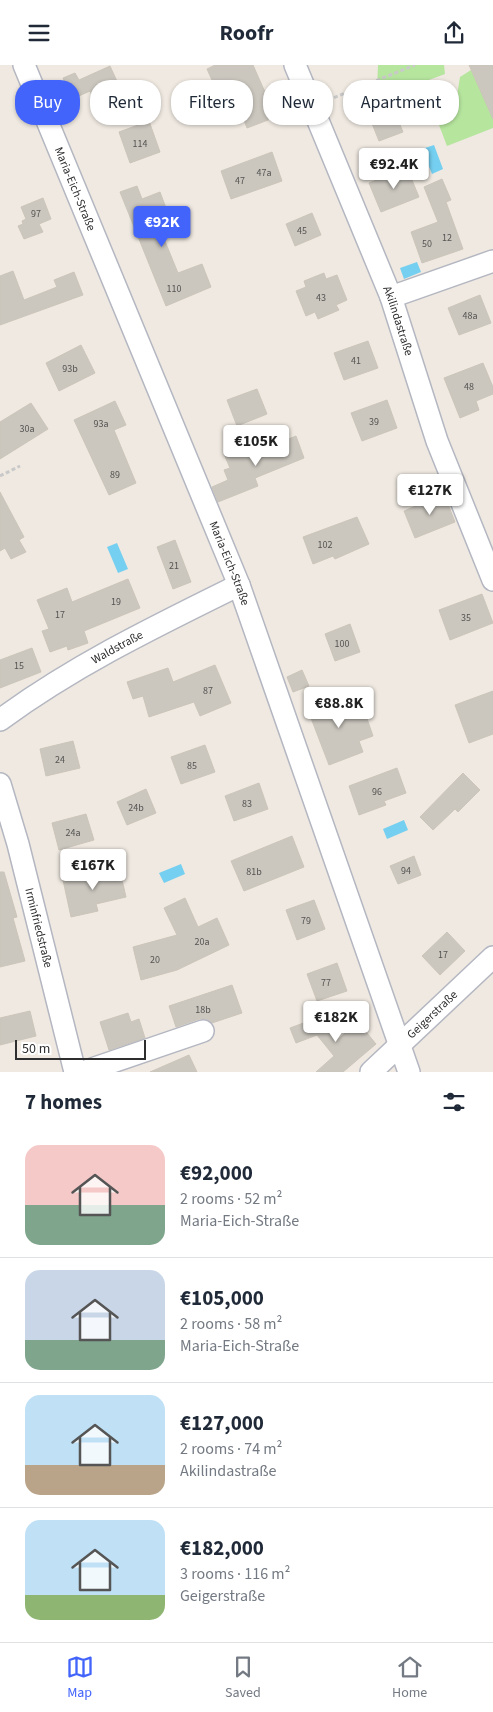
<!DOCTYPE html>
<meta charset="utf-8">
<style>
:root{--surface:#fff;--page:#f2f2f3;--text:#1f2937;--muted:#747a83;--line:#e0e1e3;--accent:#4264fb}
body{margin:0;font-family:"Source Sans 3",sans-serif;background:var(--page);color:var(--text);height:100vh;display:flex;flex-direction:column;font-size:19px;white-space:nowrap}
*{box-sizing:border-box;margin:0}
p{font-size:16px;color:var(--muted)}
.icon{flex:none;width:28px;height:28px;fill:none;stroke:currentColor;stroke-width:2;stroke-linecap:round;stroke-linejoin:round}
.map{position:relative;height:1007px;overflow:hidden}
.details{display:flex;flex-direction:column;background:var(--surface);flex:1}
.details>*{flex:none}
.hud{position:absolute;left:15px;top:15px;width:464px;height:45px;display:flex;gap:10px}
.scale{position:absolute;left:15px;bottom:12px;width:131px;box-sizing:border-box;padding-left:5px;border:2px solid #2e2e2e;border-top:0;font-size:14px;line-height:18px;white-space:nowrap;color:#2e2e2e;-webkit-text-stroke:4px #fff;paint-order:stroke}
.price{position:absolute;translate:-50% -42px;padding:0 11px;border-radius:5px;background:#fff;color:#222;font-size:16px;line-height:32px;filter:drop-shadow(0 1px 2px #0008)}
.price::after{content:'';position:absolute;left:50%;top:30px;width:15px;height:11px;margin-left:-8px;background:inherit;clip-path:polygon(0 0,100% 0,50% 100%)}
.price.current{background:var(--accent);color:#fff}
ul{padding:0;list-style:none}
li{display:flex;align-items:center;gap:15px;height:125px;padding:0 25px}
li+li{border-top:1px solid var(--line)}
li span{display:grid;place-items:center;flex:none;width:140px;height:100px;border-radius:15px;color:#555}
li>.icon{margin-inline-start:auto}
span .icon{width:60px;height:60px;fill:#fffc;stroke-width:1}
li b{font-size:21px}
h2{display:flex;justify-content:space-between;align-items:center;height:60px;padding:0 25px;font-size:21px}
.pill{padding:0 18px;border-radius:20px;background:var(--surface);box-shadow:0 1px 4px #0004;font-size:18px;line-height:45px}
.pill.current{background:var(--accent);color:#fff}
header{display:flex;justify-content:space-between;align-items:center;height:65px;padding:0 25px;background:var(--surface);font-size:22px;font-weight:700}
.tabs{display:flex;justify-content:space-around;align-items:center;height:70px;border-top:1px solid var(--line);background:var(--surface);font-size:14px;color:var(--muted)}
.tabs a{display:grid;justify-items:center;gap:2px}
.tabs .current{color:var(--accent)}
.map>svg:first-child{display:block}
</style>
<header><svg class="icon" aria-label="menu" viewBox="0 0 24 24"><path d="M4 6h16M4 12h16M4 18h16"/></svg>Roofr<svg class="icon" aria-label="share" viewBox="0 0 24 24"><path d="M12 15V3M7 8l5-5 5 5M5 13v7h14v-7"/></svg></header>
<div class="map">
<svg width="493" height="1007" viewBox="0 0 493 1007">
<rect width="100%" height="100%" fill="#efe9e1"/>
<path fill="#b6e59e" d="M378,0H444L445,9L402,25H377Z
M471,5L493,40V63L447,81L439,60L453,55L460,12Z"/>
<path fill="#75cff0" d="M434,80L443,104L432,109L422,84Z
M417,197L421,207L404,214L400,203Z
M117,478L128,504L118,508L107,482Z
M404,755L408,765L387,774L383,764Z
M181,799L185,809L164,818L159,808Z"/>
<path fill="#cbc7bf" stroke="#cbc5ba" d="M215,0H253L276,52L247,63L233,27L220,33L207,4Z
M469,0H493V54Z
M110,1L121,25L95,36L90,26L72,34L63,13L75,8L79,15Z
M390,36L403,67L379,76L367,46Z
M149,56L160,87L130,98L119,67Z
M272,87L282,116L231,134L221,106Z
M407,103L419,132L381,147L369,118Z
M442,114L451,135L446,137L463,184L422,198L411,167L438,157L424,122Z
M137,121L142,134L160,127L172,159L160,164L178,208L202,199L211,222L166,241L120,127Z
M43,133L51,154L39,159L43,167L24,174L18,161L23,159L22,156L26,154L21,142Z
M312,148L321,170L295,181L286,159Z
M13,206L24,235L57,222L54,215L74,207L83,230L0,260V211Z
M324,208L326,214L337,210L347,235L336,240L339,245L318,254L315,247L306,251L296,226L306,222L304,216Z
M480,230L491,258L459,270L448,243Z
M368,276L378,303L344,315L334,288Z
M81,280L95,308L59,326L46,298Z
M483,298L493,322V329L476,336L479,345L460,353L444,313Z
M257,324L267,349L237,361L227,335Z
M387,335L397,363L362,376L351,348Z
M115,336L126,360L114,365L136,418L109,430L74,355Z
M31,338L48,364L0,394V357Z
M296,371L304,393L255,413L258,421L218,437L212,422L228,415L224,405L230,403L224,389L237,384L241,393Z
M0,427L24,472L19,475L26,487L11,494L5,483L0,486Z
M444,429L455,457L415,473L404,446Z
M357,452L369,479L335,494L333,491L313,499L303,472Z
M175,475L191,517L173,524L157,482Z
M128,514L140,543L84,566L88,578L68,585L67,581L50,587L42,566L49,564L37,535L67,523L72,537Z
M482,529L493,558L450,575L439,545Z
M350,559L360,587L335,596L325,569Z
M32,583L41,607L0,623V595Z
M215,600L231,638L200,651L194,637L149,652L143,631L133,634L127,617L168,603L173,617Z
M302,605L309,621L293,627L287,612Z
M493,626V669L469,678L455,640Z
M336,629L344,649L363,642L373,671L359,676L363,687L329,700L306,640Z
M73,676L80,703L46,711L40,684Z
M205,680L215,707L181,719L171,692Z
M397,703L406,728L384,736L386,740L359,750L349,721Z
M463,708L480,725L458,747L455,744L433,765L420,752Z
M259,718L268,744L234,756L225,731Z
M146,724L156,748L127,760L117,737Z
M86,749L94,775L59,785L52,758Z
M292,771L304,802L244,826L231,796Z
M414,791L421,810L398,819L390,801Z
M119,802L126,832L96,839L98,846L71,852L63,815Z
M0,807H4L17,852L13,853L25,896L0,902Z
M185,833L198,862L217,853L229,880L177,905L141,915L133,882L177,870L164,843Z
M314,835L325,864L297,875L286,845Z
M447,867L465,886L440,910L422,891Z
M337,898L347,926L317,936L307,909Z
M232,920L242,948L212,958L206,954H199L176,962L169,941Z
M30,946L36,971L0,980V953Z
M128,948L131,957L139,954L145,973L109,985L100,957Z
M325,950L335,977L358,957L376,979L343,1007H316L334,991L317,970L296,978L290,963Z
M189,990L197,1007H150Z"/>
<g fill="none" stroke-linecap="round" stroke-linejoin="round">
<g stroke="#b4b7c1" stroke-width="24">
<g id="minor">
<path id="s1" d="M24,0L239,520L409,1007"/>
<path id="s2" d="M295,0L391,232L437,376L493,515"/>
<path d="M391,232L493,196"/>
<path id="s3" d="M0,655C75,600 156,561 239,520"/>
<path id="s4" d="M0,719L18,779L75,1007"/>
<path d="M83,1007L203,966"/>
<path id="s5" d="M371,1007L493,892"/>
</g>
</g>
<path stroke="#c9c9c9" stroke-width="3" stroke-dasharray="4 2.5" stroke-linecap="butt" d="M328,35L415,0
M0,411L20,401"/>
<use href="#minor" stroke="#fff" stroke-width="21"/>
</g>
<g text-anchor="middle" stroke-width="4" stroke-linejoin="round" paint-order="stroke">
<g font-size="10" fill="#555452">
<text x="140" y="82">114</text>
<text x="264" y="111">47a</text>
<text x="240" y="119">47</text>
<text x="36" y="152">97</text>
<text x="302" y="169">45</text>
<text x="447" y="176">12</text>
<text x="427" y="182">50</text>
<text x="174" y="227">110</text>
<text x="321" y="236">43</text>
<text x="470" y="254">48a</text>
<text x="356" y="299">41</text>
<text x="70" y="307">93b</text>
<text x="469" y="325">48</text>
<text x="374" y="360">39</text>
<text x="101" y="362">93a</text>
<text x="27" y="367">30a</text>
<text x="115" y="413">89</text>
<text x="325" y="483">102</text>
<text x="174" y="504">21</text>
<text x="116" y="540">19</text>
<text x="60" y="553">17</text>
<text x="466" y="556">35</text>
<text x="342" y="582">100</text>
<text x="19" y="604">15</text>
<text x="208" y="629">87</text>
<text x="60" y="698">24</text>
<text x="192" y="704">85</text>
<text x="377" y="730">96</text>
<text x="247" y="742">83</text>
<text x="136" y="746">24b</text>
<text x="73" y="771">24a</text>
<text x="406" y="809">94</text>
<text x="254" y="810">81b</text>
<text x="306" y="859">79</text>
<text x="202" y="880">20a</text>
<text x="443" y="893">17</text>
<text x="155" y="898">20</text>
<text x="326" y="921">77</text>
<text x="203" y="948">18b</text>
</g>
<g font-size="12" fill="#2e2e2e" stroke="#fff">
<text dy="4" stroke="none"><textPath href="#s1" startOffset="134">Maria-Eich-Straße</textPath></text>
<text dy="4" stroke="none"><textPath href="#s2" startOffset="276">Akilindastraße</textPath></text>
<text dy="4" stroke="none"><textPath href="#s1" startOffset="539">Maria-Eich-Straße</textPath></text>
<text dy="4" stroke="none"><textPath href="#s3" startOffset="138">Waldstraße</textPath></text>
<text dy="4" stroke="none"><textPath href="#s4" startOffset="149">Irminfriedstraße</textPath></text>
<text dy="4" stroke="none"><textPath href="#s5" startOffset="84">Geigerstraße</textPath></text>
</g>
</g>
</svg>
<div class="scale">50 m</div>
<b class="price" style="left:394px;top:125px">€92.4K</b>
<b class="price current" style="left:162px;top:183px">€92K</b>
<b class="price" style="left:256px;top:402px">€105K</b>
<b class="price" style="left:430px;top:451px">€127K</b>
<b class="price" style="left:339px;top:664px">€88.8K</b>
<b class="price" style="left:93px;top:826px">€167K</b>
<b class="price" style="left:336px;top:978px">€182K</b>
<div class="hud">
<a class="pill current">Buy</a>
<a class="pill">Rent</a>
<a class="pill">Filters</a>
<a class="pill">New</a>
<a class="pill">Apartment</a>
</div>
</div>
<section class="details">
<h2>7 homes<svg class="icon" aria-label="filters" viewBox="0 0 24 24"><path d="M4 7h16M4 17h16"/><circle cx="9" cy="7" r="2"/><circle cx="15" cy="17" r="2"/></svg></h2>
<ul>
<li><span style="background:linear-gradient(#f6c9c9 60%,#7fa58c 0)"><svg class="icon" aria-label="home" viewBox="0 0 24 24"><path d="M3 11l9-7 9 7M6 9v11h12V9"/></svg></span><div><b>€92,000</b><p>2 rooms · 52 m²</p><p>Maria-Eich-Straße</p></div></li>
<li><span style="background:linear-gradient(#c9d6e8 70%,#7fa58c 0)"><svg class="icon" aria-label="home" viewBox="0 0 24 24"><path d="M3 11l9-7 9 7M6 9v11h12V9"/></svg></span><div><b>€105,000</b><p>2 rooms · 58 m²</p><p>Maria-Eich-Straße</p></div></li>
<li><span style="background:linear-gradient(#bfe0f5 70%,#b9a48a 0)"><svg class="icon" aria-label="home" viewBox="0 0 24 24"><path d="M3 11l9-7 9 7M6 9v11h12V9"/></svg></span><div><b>€127,000</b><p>2 rooms · 74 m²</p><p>Akilindastraße</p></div></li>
<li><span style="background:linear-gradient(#bfe0f5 75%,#8fb573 0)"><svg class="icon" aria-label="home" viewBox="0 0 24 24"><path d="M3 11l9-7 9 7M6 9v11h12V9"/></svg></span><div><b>€182,000</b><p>3 rooms · 116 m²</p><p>Geigerstraße</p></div></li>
</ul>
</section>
<nav class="tabs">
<a class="current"><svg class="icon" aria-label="map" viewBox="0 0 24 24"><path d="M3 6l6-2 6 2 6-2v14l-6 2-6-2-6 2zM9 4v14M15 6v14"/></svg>Map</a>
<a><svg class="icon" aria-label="saved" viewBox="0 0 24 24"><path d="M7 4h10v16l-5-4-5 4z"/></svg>Saved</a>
<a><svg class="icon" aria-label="home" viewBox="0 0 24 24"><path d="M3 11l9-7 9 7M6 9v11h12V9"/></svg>Home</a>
</nav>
